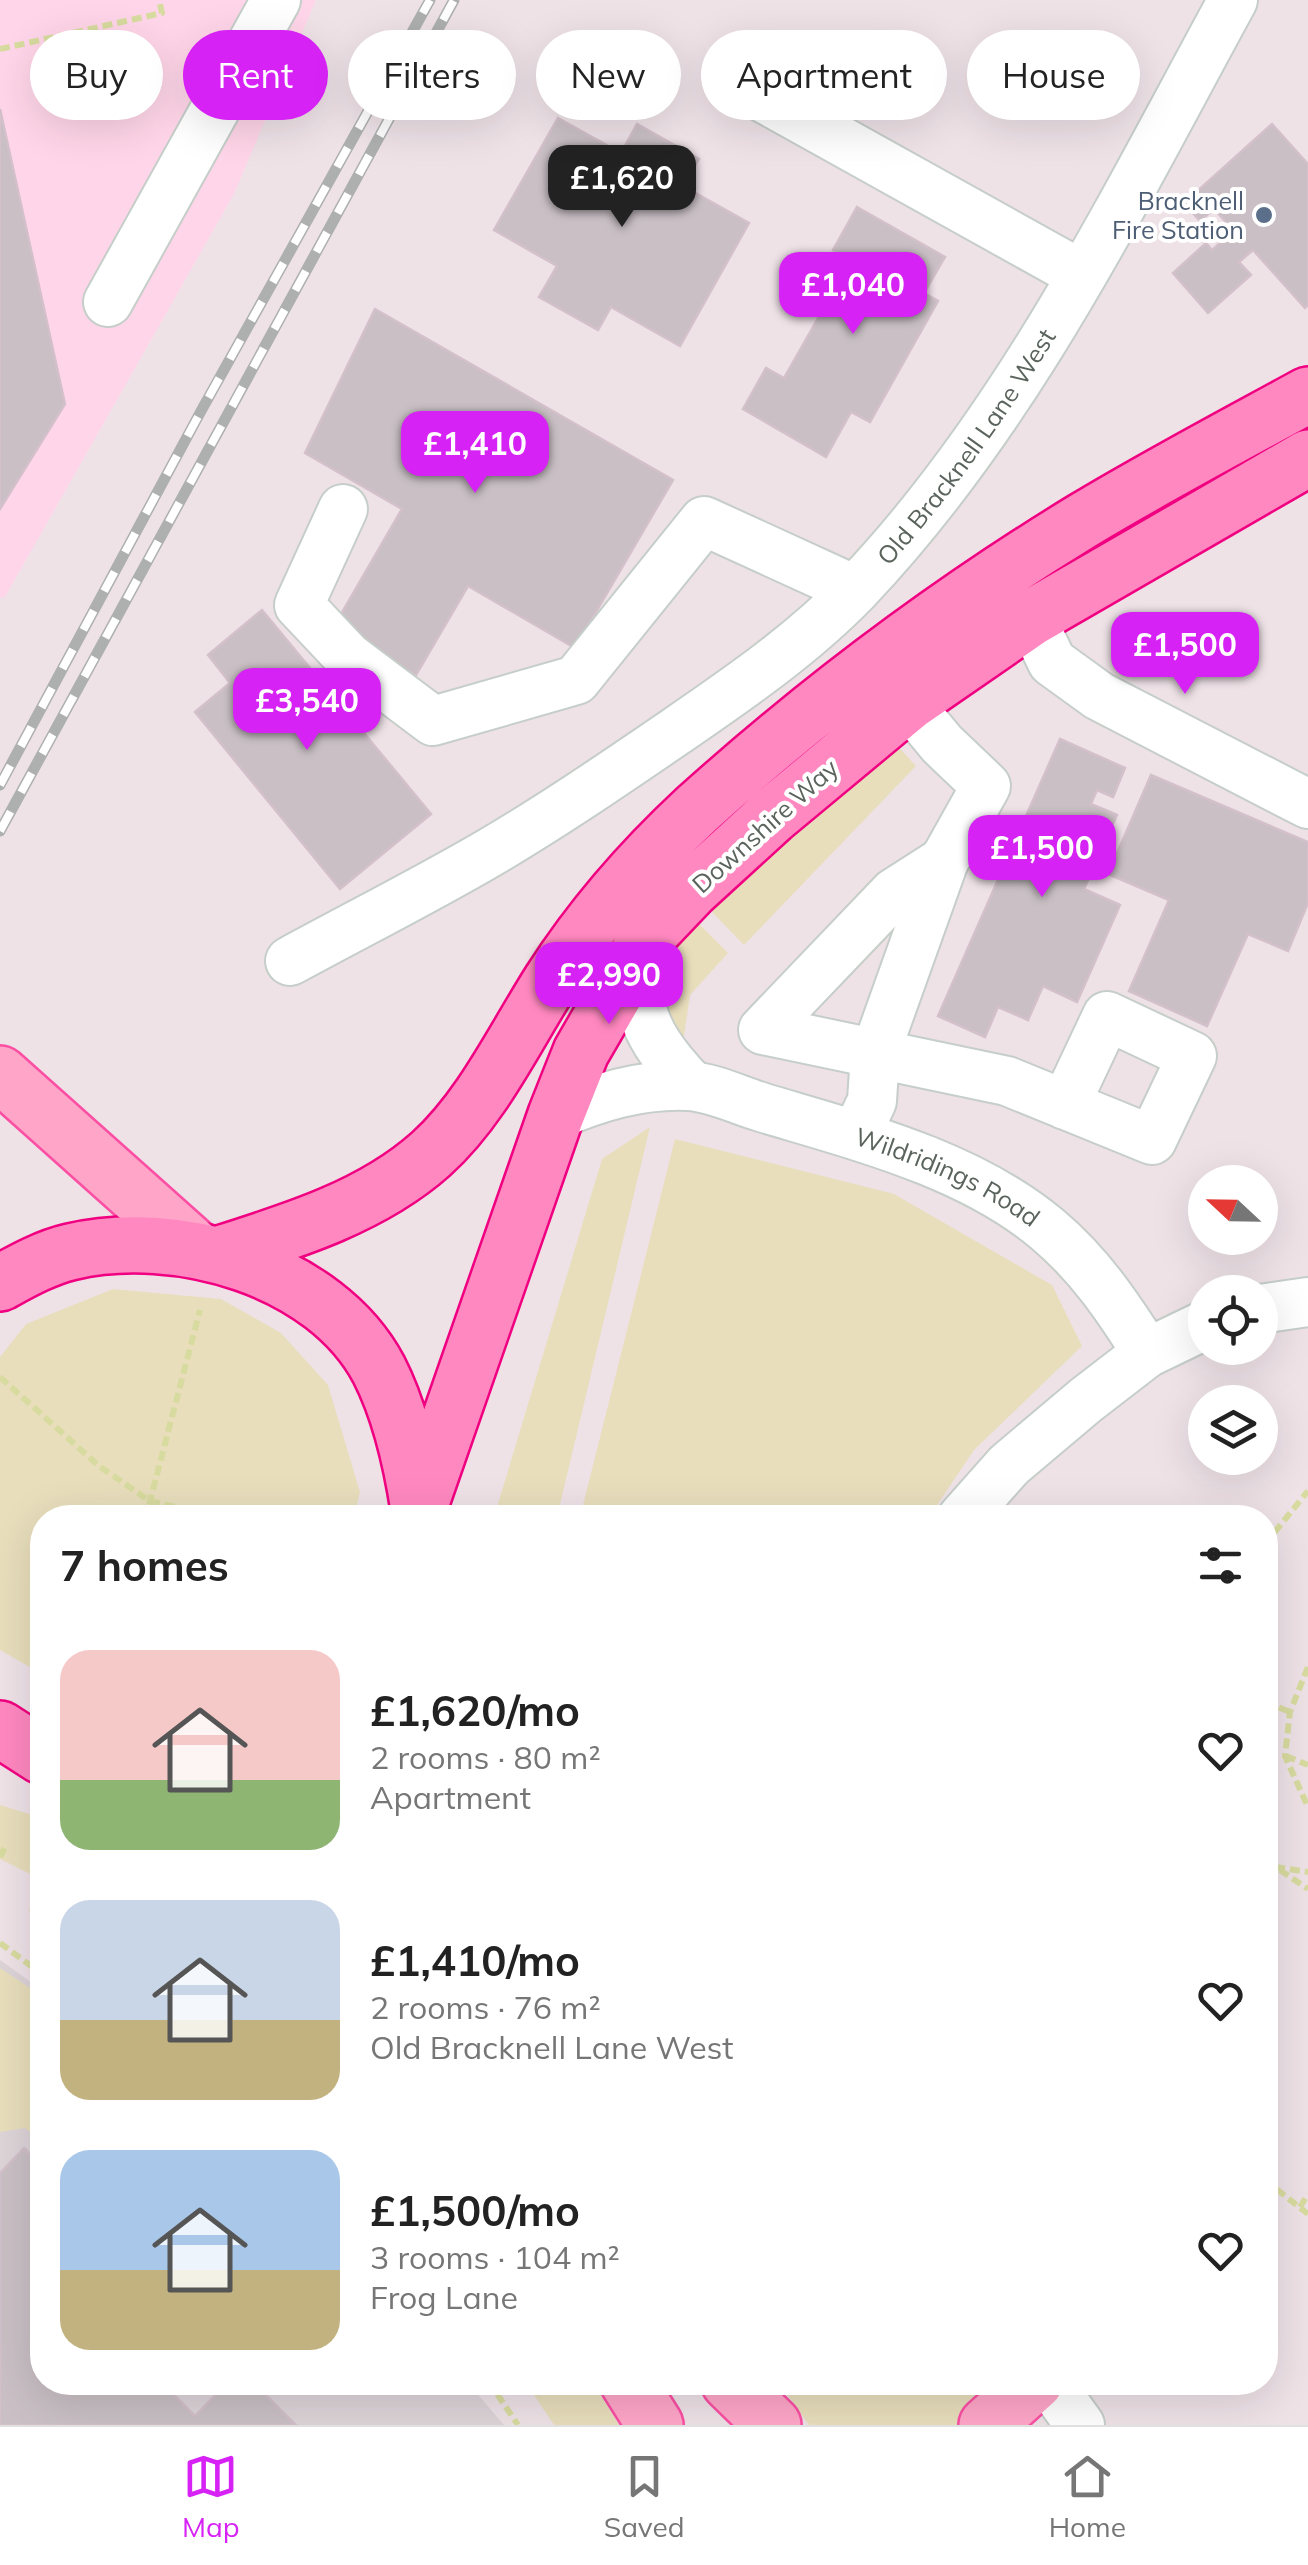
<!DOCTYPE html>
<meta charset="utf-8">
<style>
:root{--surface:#fff;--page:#f2f2f2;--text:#222;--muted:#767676;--line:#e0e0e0;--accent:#d722f5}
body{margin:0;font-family:Mulish,sans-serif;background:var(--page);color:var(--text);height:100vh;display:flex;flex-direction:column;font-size:38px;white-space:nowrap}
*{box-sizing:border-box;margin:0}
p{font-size:32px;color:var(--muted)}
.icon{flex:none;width:55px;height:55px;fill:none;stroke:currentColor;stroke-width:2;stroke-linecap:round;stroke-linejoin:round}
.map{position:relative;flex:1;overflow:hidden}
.sheet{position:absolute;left:30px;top:1505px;width:1248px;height:890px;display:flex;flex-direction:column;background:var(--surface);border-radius:40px;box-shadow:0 10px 40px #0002}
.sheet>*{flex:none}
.top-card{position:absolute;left:30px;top:30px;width:1250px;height:90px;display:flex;gap:20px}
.needle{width:65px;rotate:292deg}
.fabs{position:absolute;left:1188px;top:1165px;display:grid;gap:20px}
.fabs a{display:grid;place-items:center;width:90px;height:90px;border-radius:50%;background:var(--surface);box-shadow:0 10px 40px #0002;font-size:50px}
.price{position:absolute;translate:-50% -85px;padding:0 22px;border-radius:20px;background:var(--accent);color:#fff;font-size:32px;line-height:65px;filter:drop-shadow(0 2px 5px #0008)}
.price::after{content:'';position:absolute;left:50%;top:60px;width:30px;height:22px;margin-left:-15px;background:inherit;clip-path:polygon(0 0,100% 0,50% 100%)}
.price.on{background:#222;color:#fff}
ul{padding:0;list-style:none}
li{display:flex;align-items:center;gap:30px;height:250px;padding:0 30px}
li span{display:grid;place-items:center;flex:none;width:280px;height:200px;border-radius:30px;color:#555}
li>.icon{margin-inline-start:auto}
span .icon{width:120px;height:120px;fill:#fffc;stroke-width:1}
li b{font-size:42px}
h2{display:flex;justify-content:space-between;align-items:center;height:120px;padding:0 30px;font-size:42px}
.pill{padding:0 35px;border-radius:45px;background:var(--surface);box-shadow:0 10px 40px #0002;font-size:35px;line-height:90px}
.pill.on{background:var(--accent);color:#fff}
.menu{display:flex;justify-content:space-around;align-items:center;height:140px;border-top:2px solid var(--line);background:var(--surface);font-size:28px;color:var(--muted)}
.menu a{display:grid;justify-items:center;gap:5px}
.menu .on{color:var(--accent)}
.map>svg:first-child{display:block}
</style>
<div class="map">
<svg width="1308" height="2425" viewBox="0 0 1308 2425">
<rect width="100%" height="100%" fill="#eee2e7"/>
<path fill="#ffd6e9" d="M0,0H316L234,194L5,597L0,598Z"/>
<path fill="#ddd4d8" d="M0,1960L42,1990V2382L468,2383L504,2425H0Z"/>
<path fill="#e8debc" d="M891,739L916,766L744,945L710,910Z
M697,922L728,953L690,995L682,1050C646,995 656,969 697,922Z
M650,1127L557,1517H494L602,1159Z
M675,1139L894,1194L1052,1285L1082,1346L974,1450L929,1517H580Z
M113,1289L221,1299L281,1333L328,1385L360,1492L354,1517L42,1518V1674L0,1650V1357L26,1324Z
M0,1805L42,1818V1930L29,1911L38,1878L0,1859Z
M0,1968L42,1996V2142L25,2128L0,2132Z
M526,2383H593L619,2425H554Z
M779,2383H998L962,2425H809Z"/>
<path fill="#c9bfc4" stroke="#d3c0ca" stroke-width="2.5" d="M0,109L65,404L0,509Z
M558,118L621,153L637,124L699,159L683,186L749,223L680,346L611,307L598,330L539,297L557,266L494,230Z
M1272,124L1308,164V305L1305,308L1253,250L1239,262L1251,275L1208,313L1173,273L1206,243L1212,250L1234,231L1214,209L1200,221L1184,203Z
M857,207L945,257L924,293L938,301L870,422L851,412L826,457L743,409L766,368L784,378L851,260L833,250Z
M375,309L673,480L575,648L468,586L416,675L333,628L402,509L305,453Z
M262,610L431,814L340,889L195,712L230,683L208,655Z
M1060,739L1125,768L1113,797L1097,790L1091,804L1117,815L1084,889L1120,905L1077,1002L1043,986L1028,1020L998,1007L985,1037L938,1016Z
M1151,775L1308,842V903L1288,951L1248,934L1207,1026L1129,991L1169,900L1108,874Z
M24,2148L42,2166V2382H161L195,2416L228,2382H253L296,2425H0V2173Z"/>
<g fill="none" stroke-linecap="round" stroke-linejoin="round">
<g stroke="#c6cec9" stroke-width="52">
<g id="minor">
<path d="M744,87L1080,274"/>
<path d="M108,302L276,0"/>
<path d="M343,509L299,605L348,657L433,721L576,680L704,521L855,590"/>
<path d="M1031,618L1052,662L1099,696L1308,804"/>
<path d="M944,861L894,893L763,1030L1007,1081L1152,1140L1192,1056L1107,1016L1065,1105"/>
<path d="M650,936C647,954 640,973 640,991C640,1028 668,1061 692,1086"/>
<path id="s1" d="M290,961C356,925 424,891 489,853C552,816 612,775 672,734C736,690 802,645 856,589C1017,420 1122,203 1233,0"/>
<path id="s2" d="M556,1115C599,1097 640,1084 688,1086C712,1087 738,1100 761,1107C857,1136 968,1163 1047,1229C1089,1264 1118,1307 1147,1353"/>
<path d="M856,1135L872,1101L875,1054L944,861L986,786L942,744L908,703"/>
<path d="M1260,1309L1308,1302"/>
<path d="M962,1518L1009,1465L1086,1400L1147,1353L1205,1325"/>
<path d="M1049,2382L1080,2425"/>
</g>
</g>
<g stroke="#fb4fa4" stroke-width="60">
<path id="major" d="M0,1074L196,1249
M628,2382L655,2425
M729,2382L773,2425
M987,2425L1035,2382"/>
</g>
<g stroke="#f00080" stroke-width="60">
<path id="highway" d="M220,1254C293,1231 373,1206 431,1154C482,1108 514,1039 551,981C592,917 641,861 697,809C817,701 946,604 1084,520C1157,476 1233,436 1308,395
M0,1283C22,1271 45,1258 70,1252C176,1227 325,1268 379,1370C400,1411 412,1464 419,1510
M419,1508L556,1115L581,1052L650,933L691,890L772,816L908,703L1031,618L1308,458
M0,1729L42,1756"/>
</g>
<path stroke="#d8db9f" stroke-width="6" stroke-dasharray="10 5" stroke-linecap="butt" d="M0,49L162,13L159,0
M0,1377L99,1466L150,1501L222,1518
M143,1518L150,1501L200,1310
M1265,1544L1308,1491
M1308,1667L1290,1712L1285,1756L1308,1807
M1265,1702L1290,1712
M1286,1756L1308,1765
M0,1857L6,1845
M1280,1870L1308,1889
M1265,1878L1275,1867L1308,1872
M0,1943L42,1974
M1265,2180L1308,2214
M1300,2207L1308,2194
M489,2382L518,2425"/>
<use href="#minor" stroke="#fff" stroke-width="48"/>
<use href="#major" stroke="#ffa6c8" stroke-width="55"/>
<use href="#highway" stroke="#ff88c0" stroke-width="55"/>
<g stroke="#adb0ae" stroke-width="11">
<path id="rail" d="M0,785L201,411L430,0
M0,831L454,0"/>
</g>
<use href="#rail" stroke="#fff" stroke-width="8" stroke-dasharray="22" stroke-linecap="butt"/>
</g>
<circle fill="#5c6f8a" stroke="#fff" stroke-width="4" cx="1264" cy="215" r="10"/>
<g text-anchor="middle" stroke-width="8" stroke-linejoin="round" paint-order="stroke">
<g font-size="25" fill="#4e5e75" stroke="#fff" text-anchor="end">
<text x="1244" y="210">Bracknell<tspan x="1244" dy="29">Fire Station</tspan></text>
</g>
<g font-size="25" fill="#5a645d" stroke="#fff">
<text dy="9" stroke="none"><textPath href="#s1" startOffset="860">Old Bracknell Lane West</textPath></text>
<text transform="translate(765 826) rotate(-42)" y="9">Downshire Way</text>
<text dy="9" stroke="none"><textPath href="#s2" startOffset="412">Wildridings Road</textPath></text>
</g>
</g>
</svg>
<div class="fabs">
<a><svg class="needle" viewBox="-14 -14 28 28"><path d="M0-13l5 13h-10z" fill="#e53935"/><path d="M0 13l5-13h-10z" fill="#767676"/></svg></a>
<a><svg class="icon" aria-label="locate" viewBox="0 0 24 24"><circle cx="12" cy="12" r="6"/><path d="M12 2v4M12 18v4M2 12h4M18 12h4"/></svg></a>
<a><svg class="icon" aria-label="layers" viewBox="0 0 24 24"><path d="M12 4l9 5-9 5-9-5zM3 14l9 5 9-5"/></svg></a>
</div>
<b class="price on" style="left:622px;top:230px">£1,620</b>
<b class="price" style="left:853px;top:337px">£1,040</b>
<b class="price" style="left:475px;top:496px">£1,410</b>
<b class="price" style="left:1185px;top:697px">£1,500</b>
<b class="price" style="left:307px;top:753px">£3,540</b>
<b class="price" style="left:1042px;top:900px">£1,500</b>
<b class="price" style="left:609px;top:1027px">£2,990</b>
<div class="top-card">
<a class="pill">Buy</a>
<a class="pill on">Rent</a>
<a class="pill">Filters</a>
<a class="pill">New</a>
<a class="pill">Apartment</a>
<a class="pill">House</a>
</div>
<section class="sheet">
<h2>7 homes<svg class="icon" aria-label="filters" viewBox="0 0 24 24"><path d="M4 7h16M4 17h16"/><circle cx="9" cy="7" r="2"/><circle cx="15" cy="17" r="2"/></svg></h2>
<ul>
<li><span style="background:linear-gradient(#f6c9c9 65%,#8fb573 0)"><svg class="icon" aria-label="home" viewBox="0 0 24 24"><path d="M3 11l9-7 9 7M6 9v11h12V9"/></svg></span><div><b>£1,620/mo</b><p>2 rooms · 80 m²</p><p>Apartment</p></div><svg class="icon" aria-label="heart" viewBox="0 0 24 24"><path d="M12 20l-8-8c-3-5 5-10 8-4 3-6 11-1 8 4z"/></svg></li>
<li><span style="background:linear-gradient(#c9d6e8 60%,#c2b280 0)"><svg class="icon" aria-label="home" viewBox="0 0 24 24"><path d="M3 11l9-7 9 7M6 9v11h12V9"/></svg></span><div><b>£1,410/mo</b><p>2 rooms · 76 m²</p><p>Old Bracknell Lane West</p></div><svg class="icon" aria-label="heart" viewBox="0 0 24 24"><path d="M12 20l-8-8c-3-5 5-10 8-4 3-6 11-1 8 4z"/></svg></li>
<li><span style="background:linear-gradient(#a9c7e8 60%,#c2b280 0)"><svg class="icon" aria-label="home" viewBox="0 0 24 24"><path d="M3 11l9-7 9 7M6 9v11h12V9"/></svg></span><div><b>£1,500/mo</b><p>3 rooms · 104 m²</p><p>Frog Lane</p></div><svg class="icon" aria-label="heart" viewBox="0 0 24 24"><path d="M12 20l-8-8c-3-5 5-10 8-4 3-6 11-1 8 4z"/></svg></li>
</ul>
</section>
</div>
<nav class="menu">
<a class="on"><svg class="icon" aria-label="map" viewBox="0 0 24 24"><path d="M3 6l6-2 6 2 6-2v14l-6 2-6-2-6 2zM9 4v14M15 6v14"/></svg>Map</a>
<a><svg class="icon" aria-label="saved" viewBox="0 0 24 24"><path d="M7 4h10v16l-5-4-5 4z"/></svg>Saved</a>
<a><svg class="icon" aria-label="home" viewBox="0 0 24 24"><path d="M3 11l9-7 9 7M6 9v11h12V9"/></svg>Home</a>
</nav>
